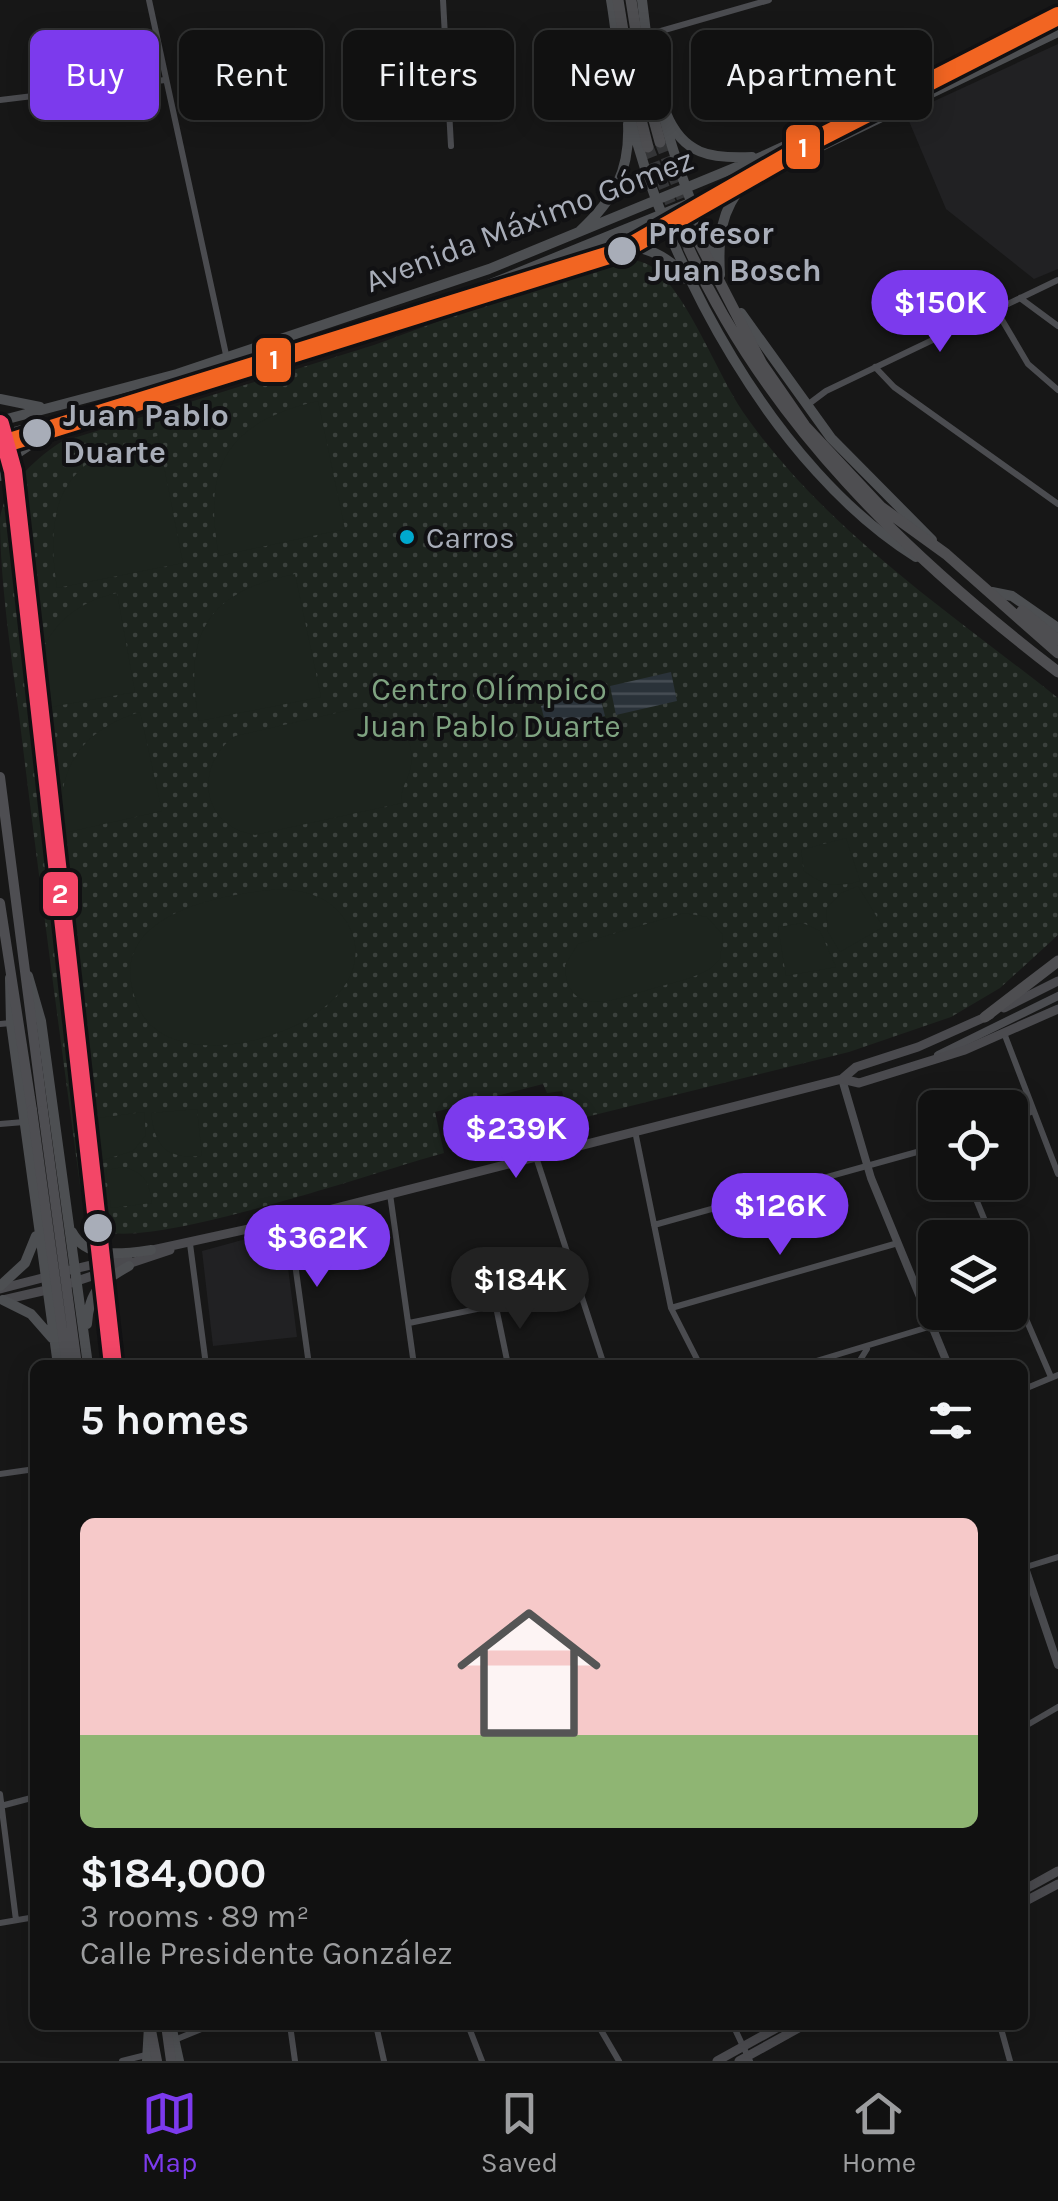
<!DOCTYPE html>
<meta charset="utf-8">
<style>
:root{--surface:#111;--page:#1e1f1f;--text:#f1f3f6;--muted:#9c9d9f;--line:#303131;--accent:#7c3aed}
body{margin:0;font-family:Karla,sans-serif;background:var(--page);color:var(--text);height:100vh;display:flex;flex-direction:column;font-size:38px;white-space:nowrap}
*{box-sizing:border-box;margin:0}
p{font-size:32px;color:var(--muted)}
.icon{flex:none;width:55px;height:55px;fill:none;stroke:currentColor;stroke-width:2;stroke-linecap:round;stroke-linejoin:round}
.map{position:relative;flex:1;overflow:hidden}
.sheet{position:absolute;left:30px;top:1360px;width:998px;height:670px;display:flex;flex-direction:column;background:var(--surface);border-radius:15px;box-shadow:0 5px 25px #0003,0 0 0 2px var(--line)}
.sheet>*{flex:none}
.banner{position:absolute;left:30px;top:30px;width:1000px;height:90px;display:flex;gap:20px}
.fabs{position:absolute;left:918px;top:1090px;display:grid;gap:20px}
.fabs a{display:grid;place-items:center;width:110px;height:110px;border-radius:15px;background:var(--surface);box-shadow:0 5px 25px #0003,0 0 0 2px var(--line);font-size:50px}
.price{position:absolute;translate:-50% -85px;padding:0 22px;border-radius:35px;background:var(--accent);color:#fff;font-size:32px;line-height:65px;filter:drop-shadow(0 2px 5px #0008)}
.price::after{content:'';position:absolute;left:50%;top:60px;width:30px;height:22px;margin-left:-15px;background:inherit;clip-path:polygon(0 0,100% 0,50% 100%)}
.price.selected{background:#222;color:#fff}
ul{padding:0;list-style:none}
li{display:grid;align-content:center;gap:20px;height:530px;padding:0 50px}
li span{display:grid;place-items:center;height:310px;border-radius:15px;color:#555}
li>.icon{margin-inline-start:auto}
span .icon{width:180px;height:180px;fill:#fffc;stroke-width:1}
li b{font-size:42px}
h2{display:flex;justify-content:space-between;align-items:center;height:120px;padding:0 50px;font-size:42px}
.chip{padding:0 35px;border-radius:15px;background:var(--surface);box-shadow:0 5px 25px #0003,0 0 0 2px var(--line);font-size:35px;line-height:90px}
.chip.selected{background:var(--accent);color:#fff}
.tabs{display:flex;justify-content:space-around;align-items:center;height:140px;border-top:2px solid var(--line);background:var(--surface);font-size:28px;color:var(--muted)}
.tabs a{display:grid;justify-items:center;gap:5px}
.tabs .selected{color:var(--accent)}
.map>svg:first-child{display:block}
</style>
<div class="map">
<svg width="1058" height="2061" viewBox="0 0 1058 2061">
<defs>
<pattern id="grass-dots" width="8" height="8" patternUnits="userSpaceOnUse" patternTransform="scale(2.5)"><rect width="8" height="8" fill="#1d241e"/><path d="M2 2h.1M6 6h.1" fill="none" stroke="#3b413d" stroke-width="1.8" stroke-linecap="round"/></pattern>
<pattern id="water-rules" width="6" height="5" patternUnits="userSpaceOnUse" patternTransform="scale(2.5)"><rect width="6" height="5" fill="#2a3239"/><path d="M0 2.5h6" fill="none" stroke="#464d54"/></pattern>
</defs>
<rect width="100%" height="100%" fill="#171717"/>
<path fill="#212123" d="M1058,44V269L1034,279L946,209L906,114Z
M283,1229L297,1337L213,1346L202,1251Z"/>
<path fill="url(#grass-dots)" d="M612,258C627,259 643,259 655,269C688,296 717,373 743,412C824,529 948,611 1058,698V935L1000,988L951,1017L849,1052L570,1121L562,1091L547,1093L543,1084L435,1112L444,1153C381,1170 154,1249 103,1231C85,1224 84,1201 80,1185C59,1029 38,872 19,715C11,652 0,582 0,518C4,487 37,457 61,442L374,345Z"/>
<path fill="#1d241e" d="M318,401L345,529L219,556C202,466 227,422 318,401Z
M158,436L183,563L57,588C43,498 66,454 158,436Z
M295,574L321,697L199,721C183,635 206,592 295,574Z
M117,593L135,692L34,710C28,651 59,605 117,593Z
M358,708C388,709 416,732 411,765C409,780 399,789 402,803L255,835C200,826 194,765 235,736Z
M140,712L162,811L64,833C53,772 80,730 140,712Z
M846,838L860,881C835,888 824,886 804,871L801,850Z
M858,886L883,927L840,952L828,932L826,909L841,893Z
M282,889C309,891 331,898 346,921C404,1016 180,1093 140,1010C95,916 217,894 282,889Z
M684,913L707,917L723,935L720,959L711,968C694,979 671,983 651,989C617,999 566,1021 565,965L578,944Z
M803,923L820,931L836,967L786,976L778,927Z
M197,1109L202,1156C167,1159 155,1148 151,1113Z
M144,1112L146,1135L133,1151L103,1160L98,1118Z
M124,1167C145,1173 149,1182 152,1203L111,1208L106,1170Z"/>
<path fill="url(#water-rules)" d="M671,672L677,701L616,715L610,686Z
M599,692L605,716L547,730L541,706Z"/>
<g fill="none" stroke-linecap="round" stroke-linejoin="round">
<path stroke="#343537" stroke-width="11" stroke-dasharray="11 5.5" stroke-linecap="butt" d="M660,142L700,244
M648,147L689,249"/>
<path stroke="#4b4c50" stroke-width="6" d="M149,0L230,373
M443,0L451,146
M647,35L769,0
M0,100L165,80
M1020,298L1058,326
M995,308L1028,364L1058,390
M875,367L894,387L1058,504
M806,406L826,391L1058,280
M0,1024L11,1023
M1004,1033L1058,1174
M1010,1120L1031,1112
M0,1124L24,1122
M635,1131L671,1308L700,1365
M536,1157L604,1365
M969,1182L992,1238
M390,1194L414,1365
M289,1220L309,1365
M654,1225L935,1147
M190,1244L206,1365
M1010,1282L1051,1377
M496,1307L508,1365
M671,1308L898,1243
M409,1323L579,1288
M803,1365L932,1326
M857,1365L867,1349
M1022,1390L1058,1375
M0,1474L35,1469
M1026,1567L1058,1557
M1022,1728L1058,1707
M0,1794L16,1920
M1,1806L35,1797
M0,1923L35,1917
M290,2025L295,2061
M376,2025L384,2061
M468,2025L482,2061
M598,2025L619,2061
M733,2025L750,2061
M1000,2025L1010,2061
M177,2039L211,2025
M122,2061L146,2055"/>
<path stroke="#4b4c50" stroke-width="8" d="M938,1055L1058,996
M842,1079L871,1178L948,1365
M1022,1559L1058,1665"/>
<path stroke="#4a4a4e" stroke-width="9" d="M1004,1008L1058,981
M842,1079L856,1067L918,1047L990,1015
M148,1251L289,1220L842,1079L859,1083L965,1050L1058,1009
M70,1270L128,1256
M71,1283L170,1250
M0,1289L50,1276
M3,1300L51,1289
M1022,1891L1058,1871
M1022,1903L1058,1884
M717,2061L782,2025
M739,2061L804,2025"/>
<path stroke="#4d4f52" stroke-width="10" d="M611,0C617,35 619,71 627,105C665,265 775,469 916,557
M642,0C651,94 679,176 715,262
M666,113C683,155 711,159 752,157
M580,231C614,199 630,172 628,124
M595,247C631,242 664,248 686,279
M720,275C718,239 720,210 745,183
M741,313L831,438L932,540
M0,399L40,407
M0,421L177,374L489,269L763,156L1058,20
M0,436L230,373L456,298L776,168L1058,32
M0,476L19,452L59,425
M992,592L1012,596L1058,628
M28,976L41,1021L88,1365
M10,978L11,1023L58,1365
M72,1232C86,1260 124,1254 151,1250
M0,1286L25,1263L36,1236
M3,1300L31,1314L52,1338
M87,1324C89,1290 102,1281 129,1266
M171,2025L179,2061
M147,2061L149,2026"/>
<path stroke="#4e4e52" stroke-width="10" d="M0,777L43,1111
M0,903L32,1110
M150,2025L157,2061
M166,2025L171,2061"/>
<path stroke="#4e4e51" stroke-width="11" d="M618,0L631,80L648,147
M631,0L644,83L660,142
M700,244L762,364L805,426L881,507L946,554L1058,653
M689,249C769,424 907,556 1058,672
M1022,611L1058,640
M985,1017L1058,961"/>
<path stroke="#4e4e52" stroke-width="10" d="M32,1110L67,1365
M43,1111L77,1365"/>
<g stroke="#111113" stroke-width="25">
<path id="metro-1" d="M0,445L622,251L821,137L1058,16"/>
</g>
<g stroke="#111113" stroke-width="25">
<path id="metro-2" d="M0,424L13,471L113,1365"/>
</g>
<use href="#metro-1" stroke="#f26522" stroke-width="18"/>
<use href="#metro-2" stroke="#f34667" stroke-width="18"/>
</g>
<g fill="#a8adb8" stroke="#111113" stroke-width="4">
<circle cx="622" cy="251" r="16"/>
<circle cx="37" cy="433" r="16"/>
<circle cx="98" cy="1228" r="16"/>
</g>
<circle fill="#00a9ce" stroke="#111113" stroke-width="4" cx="407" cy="537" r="9"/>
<g text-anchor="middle" stroke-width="8" stroke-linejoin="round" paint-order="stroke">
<g font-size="30" fill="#a8adb8" stroke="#111113" text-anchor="start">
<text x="426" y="548">Carros</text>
</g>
<g font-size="32" fill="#a8adb8" stroke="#111113">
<text transform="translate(529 220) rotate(-21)" y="11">Avenida Máximo Gómez</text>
</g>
<g font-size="32" font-weight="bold" fill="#a8adb8" stroke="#111113" text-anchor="start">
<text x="648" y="244">Profesor<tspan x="648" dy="37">Juan Bosch</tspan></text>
<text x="63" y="426">Juan Pablo<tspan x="63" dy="37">Duarte</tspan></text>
</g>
<g font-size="32" fill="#7fa381" stroke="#111113">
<text x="489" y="700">Centro Olímpico<tspan x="489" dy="37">Juan Pablo Duarte</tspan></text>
</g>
</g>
<g stroke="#111113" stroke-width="4">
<rect x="784" y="123" width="38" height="48" rx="10" fill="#f26522"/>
<rect x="254" y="336" width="39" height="48" rx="10" fill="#f26522"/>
<rect x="41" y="870" width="39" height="48" rx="10" fill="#f34667"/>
</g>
<g font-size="28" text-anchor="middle" font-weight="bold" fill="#fff">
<text x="803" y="157">1</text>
<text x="274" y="369">1</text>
<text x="60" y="903">2</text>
</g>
</svg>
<div class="fabs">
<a><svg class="icon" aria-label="locate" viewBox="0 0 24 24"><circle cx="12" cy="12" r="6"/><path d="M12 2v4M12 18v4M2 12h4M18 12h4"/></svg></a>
<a><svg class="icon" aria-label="layers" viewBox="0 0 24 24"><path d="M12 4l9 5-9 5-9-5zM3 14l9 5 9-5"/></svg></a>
</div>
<b class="price" style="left:940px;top:355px">$150K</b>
<b class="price" style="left:516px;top:1181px">$239K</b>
<b class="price" style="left:780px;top:1258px">$126K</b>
<b class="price" style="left:317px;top:1290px">$362K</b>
<b class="price selected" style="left:520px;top:1332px">$184K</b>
<div class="banner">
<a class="chip selected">Buy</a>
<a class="chip">Rent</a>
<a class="chip">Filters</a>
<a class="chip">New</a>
<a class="chip">Apartment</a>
</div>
<section class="sheet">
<h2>5 homes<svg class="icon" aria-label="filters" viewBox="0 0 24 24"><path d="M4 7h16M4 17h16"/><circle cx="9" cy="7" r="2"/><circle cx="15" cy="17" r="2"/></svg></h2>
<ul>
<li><span style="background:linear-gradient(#f6c9c9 70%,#8fb573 0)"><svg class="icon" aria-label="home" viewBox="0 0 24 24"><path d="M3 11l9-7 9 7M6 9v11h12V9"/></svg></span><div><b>$184,000</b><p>3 rooms · 89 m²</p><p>Calle Presidente González</p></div></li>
</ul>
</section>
</div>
<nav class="tabs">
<a class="selected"><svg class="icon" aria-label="map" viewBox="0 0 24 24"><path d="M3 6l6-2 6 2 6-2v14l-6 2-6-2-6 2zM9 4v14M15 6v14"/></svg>Map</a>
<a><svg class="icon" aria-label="saved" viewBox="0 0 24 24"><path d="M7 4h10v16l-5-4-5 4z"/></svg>Saved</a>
<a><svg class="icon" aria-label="home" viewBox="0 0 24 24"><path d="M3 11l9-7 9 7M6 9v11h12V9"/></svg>Home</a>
</nav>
